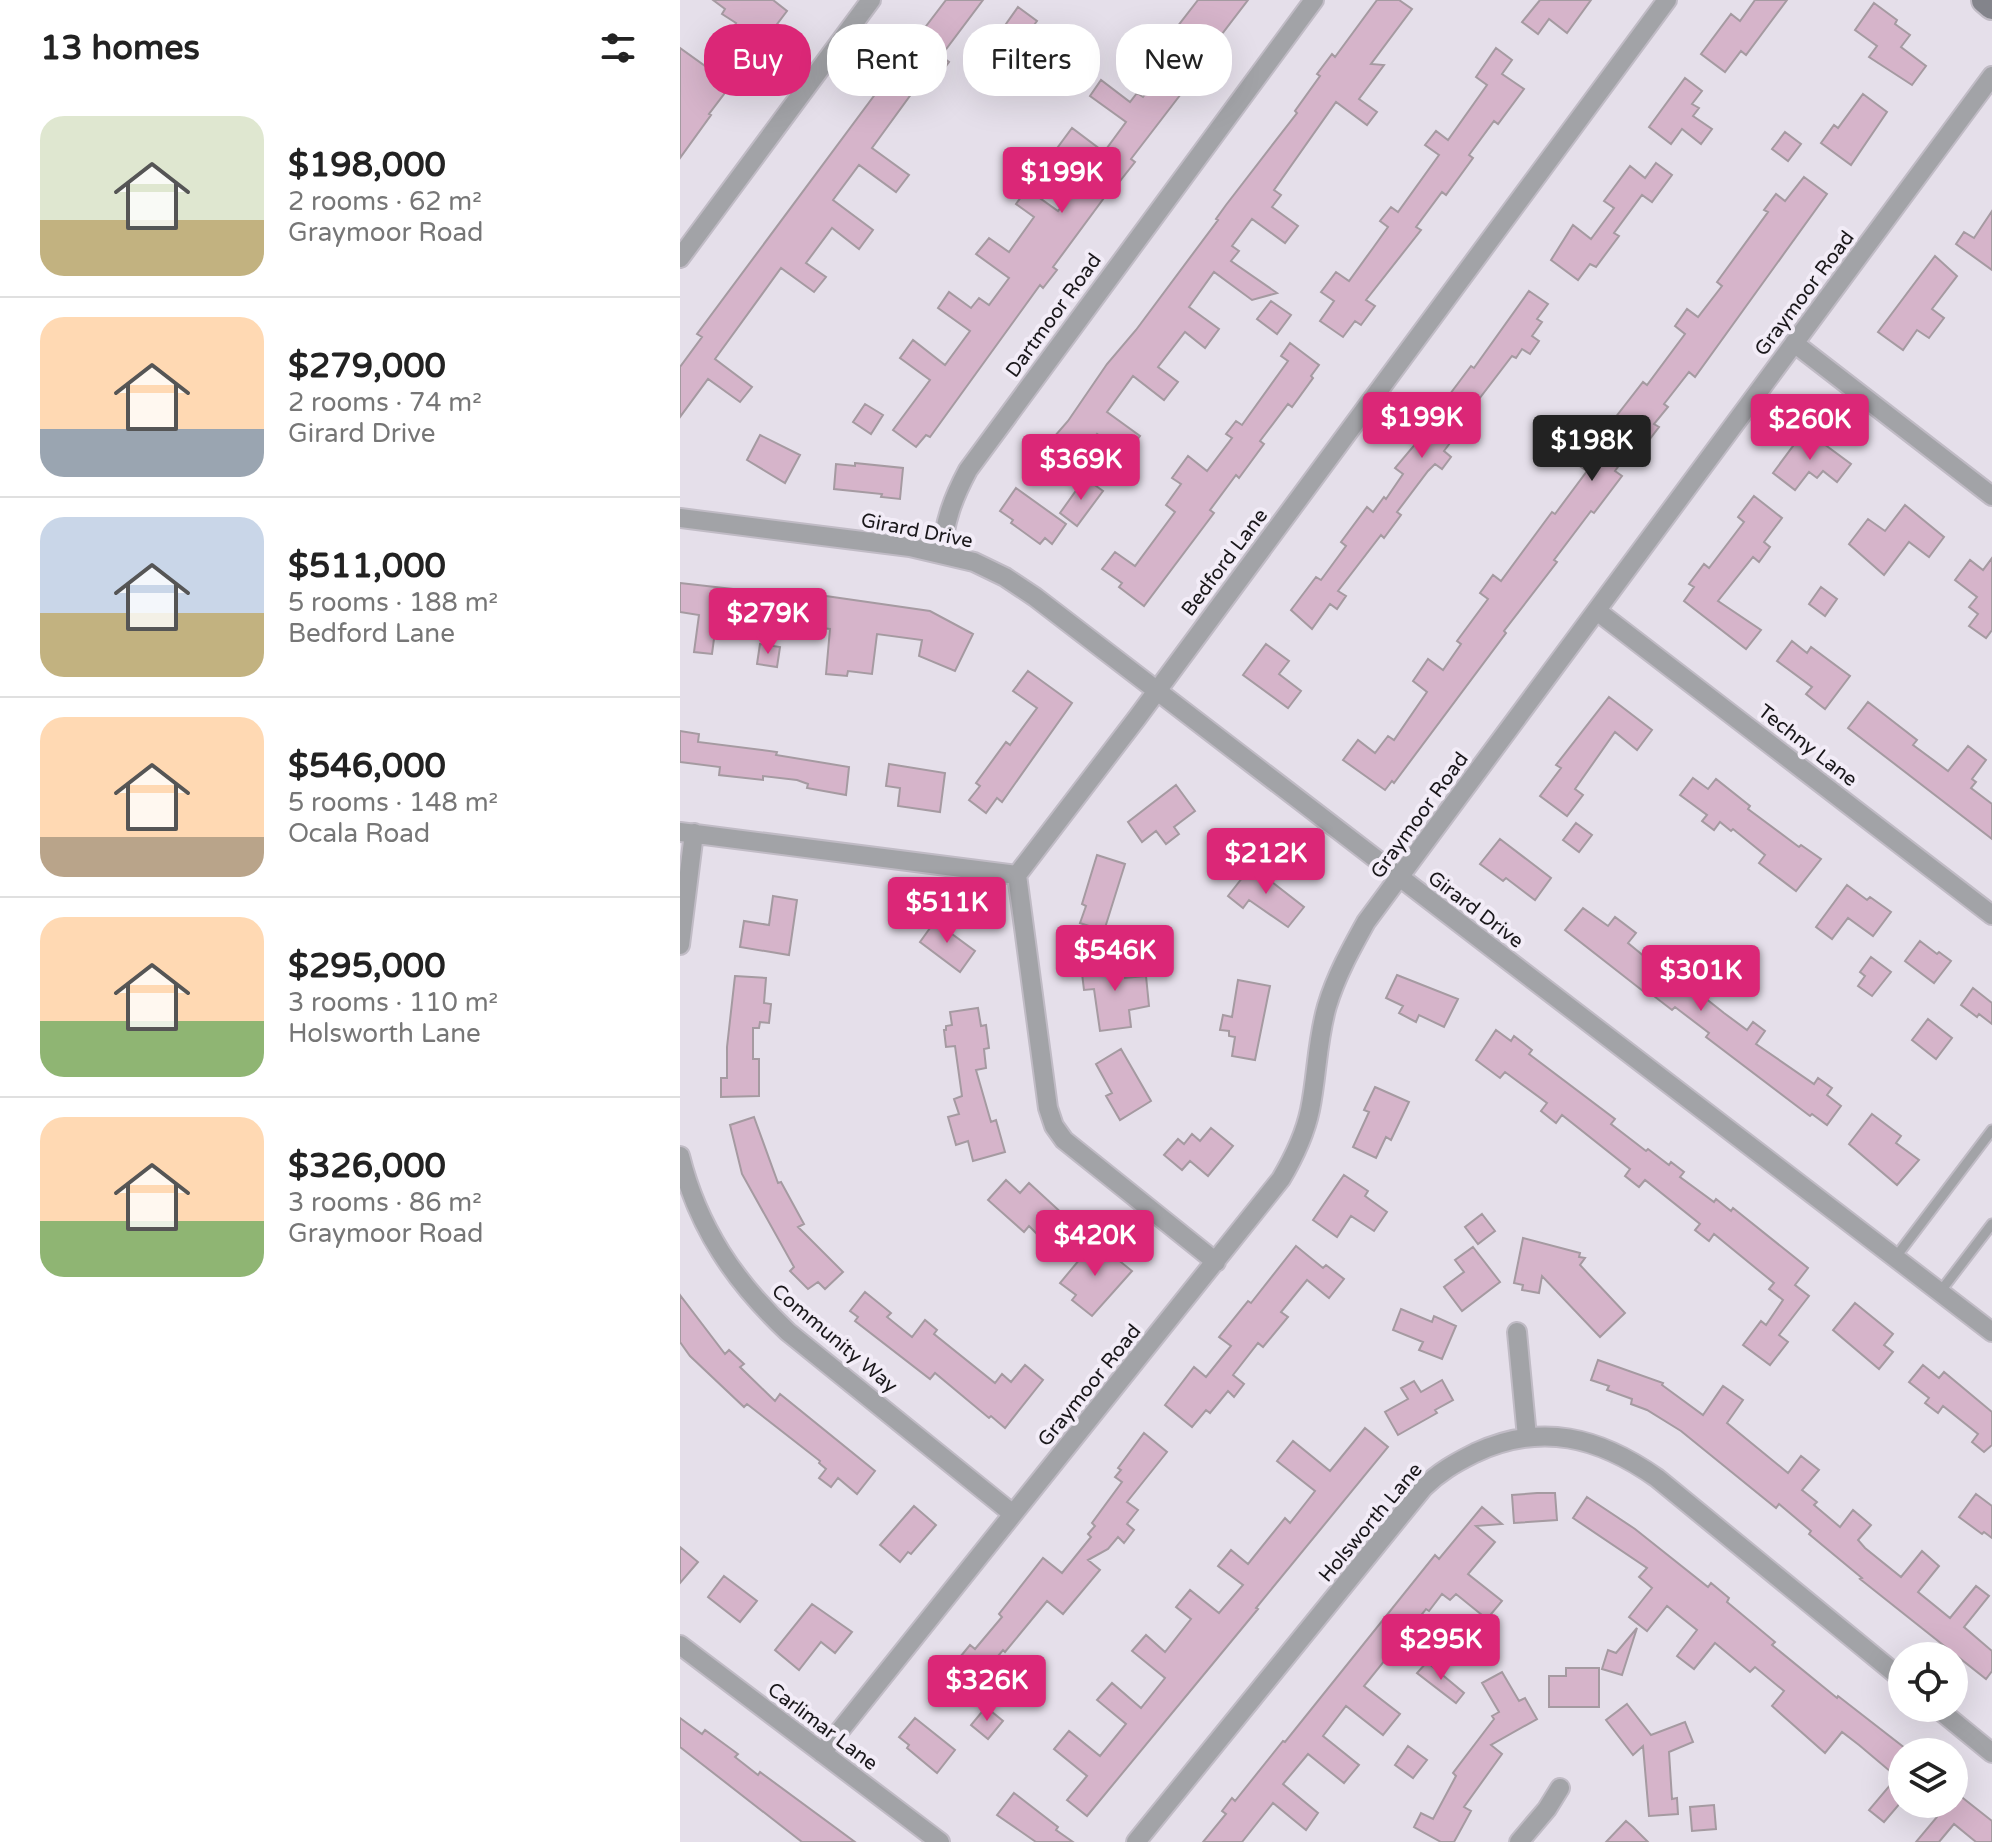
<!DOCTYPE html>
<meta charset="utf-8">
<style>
:root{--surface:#fff;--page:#f6f6f6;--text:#222;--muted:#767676;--line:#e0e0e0;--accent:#db2777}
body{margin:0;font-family:"Varela Round",sans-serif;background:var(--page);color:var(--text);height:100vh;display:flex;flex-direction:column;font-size:30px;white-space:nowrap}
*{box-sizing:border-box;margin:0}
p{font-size:26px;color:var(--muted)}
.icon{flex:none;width:44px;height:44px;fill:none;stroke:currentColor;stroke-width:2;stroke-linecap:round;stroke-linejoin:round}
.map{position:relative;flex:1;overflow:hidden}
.drawer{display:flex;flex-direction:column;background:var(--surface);width:680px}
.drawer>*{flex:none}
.banner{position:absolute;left:24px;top:24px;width:760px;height:72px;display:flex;gap:16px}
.buttons{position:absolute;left:1208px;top:1642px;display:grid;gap:16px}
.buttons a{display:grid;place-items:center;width:80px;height:80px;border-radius:50%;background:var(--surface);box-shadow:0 8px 32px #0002;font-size:40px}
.price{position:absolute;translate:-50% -68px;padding:0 18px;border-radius:8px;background:var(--accent);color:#fff;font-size:26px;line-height:52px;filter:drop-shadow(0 2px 4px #0008)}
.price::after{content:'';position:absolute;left:50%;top:48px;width:24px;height:18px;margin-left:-12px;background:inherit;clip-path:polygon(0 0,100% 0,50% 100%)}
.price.on{background:#222;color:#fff}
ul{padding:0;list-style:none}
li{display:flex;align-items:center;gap:24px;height:200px;padding:0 40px}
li+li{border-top:2px solid var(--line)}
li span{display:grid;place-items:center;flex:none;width:224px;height:160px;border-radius:24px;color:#555}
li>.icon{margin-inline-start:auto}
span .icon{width:96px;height:96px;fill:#fffc;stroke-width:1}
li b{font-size:34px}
h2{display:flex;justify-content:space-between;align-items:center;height:96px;padding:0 40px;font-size:34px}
.tag{padding:0 28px;border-radius:32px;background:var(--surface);box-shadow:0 8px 32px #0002;font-size:28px;line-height:72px}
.tag.on{background:var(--accent);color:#fff}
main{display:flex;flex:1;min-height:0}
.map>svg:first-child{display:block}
</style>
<main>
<section class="drawer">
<h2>13 homes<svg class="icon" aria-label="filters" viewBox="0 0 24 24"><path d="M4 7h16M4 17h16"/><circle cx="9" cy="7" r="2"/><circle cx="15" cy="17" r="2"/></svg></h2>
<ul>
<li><span style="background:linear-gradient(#dfe7d0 65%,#c2b280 0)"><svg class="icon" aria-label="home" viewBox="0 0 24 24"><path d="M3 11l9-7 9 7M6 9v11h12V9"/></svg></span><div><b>$198,000</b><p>2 rooms · 62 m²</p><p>Graymoor Road</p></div></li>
<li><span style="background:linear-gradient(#ffd9b3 70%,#9aa5b1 0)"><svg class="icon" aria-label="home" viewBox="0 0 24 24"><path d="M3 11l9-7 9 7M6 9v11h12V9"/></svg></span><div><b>$279,000</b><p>2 rooms · 74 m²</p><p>Girard Drive</p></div></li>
<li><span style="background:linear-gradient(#c9d6e8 60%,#c2b280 0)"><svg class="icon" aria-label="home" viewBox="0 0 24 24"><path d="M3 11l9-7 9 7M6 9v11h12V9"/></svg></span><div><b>$511,000</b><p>5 rooms · 188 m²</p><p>Bedford Lane</p></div></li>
<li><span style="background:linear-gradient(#ffd9b3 75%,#b9a48a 0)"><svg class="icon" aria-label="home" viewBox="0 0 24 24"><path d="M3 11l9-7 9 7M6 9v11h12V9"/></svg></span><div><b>$546,000</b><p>5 rooms · 148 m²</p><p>Ocala Road</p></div></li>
<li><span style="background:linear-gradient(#ffd9b3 65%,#8fb573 0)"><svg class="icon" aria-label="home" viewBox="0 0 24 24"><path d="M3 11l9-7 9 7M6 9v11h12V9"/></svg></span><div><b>$295,000</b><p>3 rooms · 110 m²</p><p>Holsworth Lane</p></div></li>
<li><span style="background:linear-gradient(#ffd9b3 65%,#8fb573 0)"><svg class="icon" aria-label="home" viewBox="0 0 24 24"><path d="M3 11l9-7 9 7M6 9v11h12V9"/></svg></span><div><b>$326,000</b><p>3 rooms · 86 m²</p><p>Graymoor Road</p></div></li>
</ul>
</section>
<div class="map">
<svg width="1312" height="1842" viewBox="0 0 1312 1842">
<rect width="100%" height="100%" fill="#e5dfea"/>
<path fill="#d6b4ca" stroke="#a59aa1" stroke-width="2" d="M33,0H93L107,11L29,114L31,115L0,158V48L28,68L57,29L54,26L56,23L42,14L45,9Z
M266,0H303L261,56L269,62L260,74L251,67L192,148L229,175L216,192L179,165L153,200L193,230L179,249L152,228L126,263L146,277L134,292L101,268L35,359L72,387L60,402L28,379L0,417V367L22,337L17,334L228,50L223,46L231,34L237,38Z
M518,0H568L539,38L541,40L534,51L451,159L455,162L440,181L438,179L373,267L377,270L363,288L360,285L250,437L246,435L236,447L213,430L250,380L220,358L233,340L265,365L290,331L258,308L269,292L291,308L299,298L309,305L329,278L296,254L309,238L329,252L354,217L336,204L347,189L378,211L406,174L375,151L392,128L424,152L446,122L410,96L421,80L450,102L457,93L463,97L485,68L454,46L465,32L483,45Z
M697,0H719L732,9L691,64L704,65L679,99L697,112L687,125L656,102L594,190L601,195L592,207L618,226L605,243L572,219L552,246L559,251L551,261L597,293L572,300L534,272L509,307L539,329L525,348L505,332L478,367L498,382L484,400L453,376L427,412L460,436L446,455L417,434L385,477L362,460L371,448L367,445L388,421L427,364L456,330L538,220L536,219L546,205L617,113L615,111L640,76L637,74L652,54L655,57Z
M860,0H911L887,33L869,19L858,34L842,22Z
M1075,0H1107L1066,55L1061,51L1045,72L1021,54L1051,14L1060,21Z
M1194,3L1217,20L1215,24L1230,35L1221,47L1246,66L1232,85L1189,57L1197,46L1175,30Z
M338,7L357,21L339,45L321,31Z
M816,48L832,60L822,74L844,89L818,124L814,121L789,155L793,158L766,195L762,192L736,227L741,230L686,300L695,306L681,325L675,321L663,337L640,321L654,301L641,292L656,272L669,281L693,248L708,227L700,221L711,207L718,212L759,155L745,145L756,131L768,140L807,85L796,77Z
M1005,78L1022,91L1012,104L1019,108L1013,116L1032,129L1021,144L1002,129L991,144L969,127Z
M1183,94L1207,112L1171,165L1141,143L1154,125L1158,128Z
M1105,132L1121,144L1108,161L1092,149Z
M976,163L992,175L972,202L962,195L934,233L939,236L916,267L910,264L898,280L871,260L893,225L911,239L934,208L924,201L950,166L965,178Z
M1124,177L1147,194L1015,377L1009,372L984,404L988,407L974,424L979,427L963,448L956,442L935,471L942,476L914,513L911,511L874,560L877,562L824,631L826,633L714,783L712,781L705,790L663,760L678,740L695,753L708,736L714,740L747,692L733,681L748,659L763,670L781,644L777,641L808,599L800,593L813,575L821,581L872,512L875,514L907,471L901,467L913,451L919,455L938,429L931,423L963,382L967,385L1005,334L995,326L1007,309L1018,317L1042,286L1037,282L1088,212L1084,210L1096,194L1105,201Z
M1312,211V270L1276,244L1284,232L1294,238Z
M1255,256L1277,276L1252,309L1264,318L1249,338L1237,330L1223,350L1198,332Z
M849,291L868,304L857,319L862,322L852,336L859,341L850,354L842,349L836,358L832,356L770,437L773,439L764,451L771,457L762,469L755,464L748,471L717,512L721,515L704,538L701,535L658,591L666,596L657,609L650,604L632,629L611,610L636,577L641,580L666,546L661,542L687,507L693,512L704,497L706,499L723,474L715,468L742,436L748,440L758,429L776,404L767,398L791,366L794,368Z
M591,301L611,315L597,334L577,319Z
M610,343L639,365L631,376L633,378L612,407L608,404L580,441L584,444L559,478L556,475L530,510L534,513L464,606L439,587L442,583L422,569L435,552L455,566L495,512L486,505L501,484L492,478L508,456L527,471L552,438L546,434L556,421L562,425L608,361L601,356Z
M185,404L203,415L191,434L173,422Z
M1125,430L1171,464L1157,482L1143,471L1137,478L1129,472L1115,490L1093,473Z
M80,435L120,455L105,483L67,460Z
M175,463L223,468L220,499L201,497L202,494L154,489L156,464L175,466Z
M405,478L423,491L397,526L380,513Z
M336,488L386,524L372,544L365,538L360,544L331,523L333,520L320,511Z
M1074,496L1102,518L1084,542L1090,547L1079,562L1073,557L1038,601L1081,630L1066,649L1004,601L1014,587L1009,584L1024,564L1029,568L1064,522L1058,517Z
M1225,505L1264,537L1249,557L1229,542L1204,575L1169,544L1188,519L1205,531Z
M1312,558V630L1306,638L1289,626L1298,614L1289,607L1297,597L1275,580L1290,560L1303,570Z
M0,583L89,593L85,623L37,616L32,654L14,652L19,615L0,612Z
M1141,587L1157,599L1145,616L1129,604Z
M139,595L250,611L293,634L275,671L239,656L242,640L197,634L192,674L168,671L167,676L146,674L150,629L123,626L127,597L138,598Z
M1112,641L1127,653L1131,647L1170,676L1145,709L1126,694L1132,687L1097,661Z
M80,644L100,647L97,667L77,664Z
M586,644L609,661L599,674L621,691L608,708L563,675Z
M348,671L392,703L322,802L317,798L306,813L289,800L300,786L296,783L326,742L330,745L357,708L333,691Z
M929,697L972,730L957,750L935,732L895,789L903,795L887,816L860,796L881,768L876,765Z
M1188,702L1237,740L1233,745L1268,771L1288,746L1306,760L1292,779L1296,782L1291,788L1312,804V839L1168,728Z
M0,731L19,734L18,742L97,752L96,755L169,767L166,795L127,788L128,784L117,780L83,776V780L39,775L40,767L0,762Z
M209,764L265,773L260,812L218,806L220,788L206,786Z
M1013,778L1028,789L1036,779L1070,806L1068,809L1119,847L1121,845L1141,859L1116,891L1079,863L1085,855L1053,829L1051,831L1040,822L1034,830L1022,821L1027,815L1000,795Z
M496,785L515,811L494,827L499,834L486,844L476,831L462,842L448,822Z
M896,823L912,835L899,852L883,840Z
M820,839L871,878L855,900L826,878L823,881L800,864Z
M417,855L445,864L424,931L400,923L406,906L402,904Z
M574,863L590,876L588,879L624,907L608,927L569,900L563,908L548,896Z
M1167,885L1187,900L1190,897L1211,912L1193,936L1168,918L1152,939L1136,927Z
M93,896L117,900L109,955L60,947L64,921L89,925Z
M903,908L928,926L935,917L956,933L948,943L971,962L974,959L996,976L1001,969L1015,980L1010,986L1044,1013L1067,1030L1073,1022L1085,1031L1076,1044L1134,1084L1138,1078L1152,1088L1147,1095L1161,1106L1147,1125L1132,1114L1130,1116L1026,1037L1029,1033L995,1007L992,1010L970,993L968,995L885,930Z
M258,917L271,927L268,931L295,951L280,972L240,942Z
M1240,941L1257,954L1259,952L1271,961L1254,983L1225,961Z
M1191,957L1211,972L1192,996L1178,986L1185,976L1180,972Z
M442,960L445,978L466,976L469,1006L449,1010L451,1027L420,1031L414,989L404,990L401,965Z
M717,975L778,999L764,1027L739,1015L736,1022L719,1013L723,1006L706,998Z
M55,976L86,978L84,1003L91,1004L89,1023L80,1022L79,1028H73V1059H79V1096L41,1097V1078H47V1047Z
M558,980L590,986L575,1060L552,1056L555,1037L549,1036V1031L540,1030L543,1015L552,1017Z
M1293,988L1312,1003V1024L1299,1014L1297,1017L1281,1005Z
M298,1008L301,1026L306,1025L309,1048L304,1049L306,1068L296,1070L311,1122L316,1120L325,1152L293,1161L288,1141L276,1145L268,1117L279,1114L274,1099L282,1096L275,1046L266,1047L264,1030H266V1026L272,1025L270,1012Z
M1248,1019L1272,1038L1256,1059L1232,1040Z
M816,1030L831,1041L834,1036L852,1050L849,1054L935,1119L931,1124L966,1151L968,1149L989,1165L991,1162L1004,1172L1000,1177L1034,1202L1036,1199L1051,1211L1053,1208L1128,1268L1115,1285L1129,1296L1099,1335L1108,1342L1090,1365L1063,1345L1081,1321L1086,1325L1103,1300L1089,1289L1094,1283L1034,1234L1029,1241L1015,1230L1020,1224L965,1180L959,1187L945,1176L950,1169L882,1115L876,1123L861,1111L867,1103L825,1072L820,1078L796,1060Z
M441,1049L471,1101L440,1120L426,1096L432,1093L416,1064Z
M695,1087L729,1102L711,1140L706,1137L696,1158L673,1147L689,1112L684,1110Z
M1192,1114L1221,1136L1216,1143L1239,1160L1217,1185L1169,1144Z
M74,1117L98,1183L101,1182L124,1224L118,1227L163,1272L145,1289L138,1282L128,1289L110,1271L114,1267L62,1174L50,1125Z
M531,1128L553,1146L528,1176L510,1161L502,1170L484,1155L498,1139L504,1144L512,1134L520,1141Z
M664,1175L688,1191L685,1196L707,1212L694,1231L671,1216L657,1237L633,1220Z
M326,1180L340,1193L349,1183L385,1216L363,1240L349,1226L344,1232L308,1200Z
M802,1214L815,1231L798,1244L785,1227Z
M843,1238L900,1253L899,1257L905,1258L900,1265L945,1313L920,1337L862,1276L859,1293L842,1290L843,1285L834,1283Z
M415,1241L452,1271L412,1316L392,1300L396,1295L380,1283Z
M616,1246L643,1268L646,1265L664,1279L649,1298L627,1280L601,1312L608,1317L583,1347L578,1343L553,1375L564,1384L554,1397L548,1391L530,1413L526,1410L512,1427L485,1405L514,1367L526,1377L551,1346L539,1337L568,1301L571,1303Z
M793,1247L820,1282L782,1311L764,1287L784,1272L775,1260Z
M185,1292L211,1313L207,1317L232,1337L245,1320L257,1330L254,1334L315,1383L322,1374L331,1382L345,1365L363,1380L325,1428L311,1416L309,1418L255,1373L250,1379L175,1321L178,1317L170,1311Z
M0,1295L45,1354L49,1350L64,1364L60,1367L95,1401L100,1394L195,1471L177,1494L158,1478L151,1487L139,1478L146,1469L139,1463L140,1461L67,1404L64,1407L10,1356L0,1342Z
M1175,1303L1213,1334L1204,1345L1213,1352L1199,1369L1153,1330Z
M721,1309L752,1322L754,1316L776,1326L762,1359L739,1350L743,1342L713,1330Z
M918,1360L983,1383L982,1385L1023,1415L1043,1386L1063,1400L1047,1423L1108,1473L1121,1456L1139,1470L1122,1490L1137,1502L1134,1505L1160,1527L1173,1510L1191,1525L1178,1540L1185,1548L1221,1577L1242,1551L1259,1566L1238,1592L1270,1618L1296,1586L1309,1596L1284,1627L1312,1651V1671L1306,1679L1180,1579L1182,1578L1129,1534L1131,1531L1099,1504L1096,1508L1001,1431L967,1410L951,1404L952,1399L927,1390L929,1386L911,1380Z
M1243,1365L1259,1378L1264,1372L1312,1412V1445L1304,1452L1292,1442L1298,1434L1263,1406L1258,1413L1245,1403L1249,1398L1229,1382Z
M762,1380L773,1400L755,1410L757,1413L718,1435L705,1412L728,1399L721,1388L734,1381L741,1392Z
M685,1428L708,1447L576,1608L578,1609L407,1816L387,1800L407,1776L374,1749L389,1731L420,1756L446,1724L417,1700L432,1683L461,1708L485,1678L452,1651L466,1635L485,1652L511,1619L496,1607L510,1590L539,1613L563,1585L538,1566L551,1550L568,1564L605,1518L610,1523L635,1491L597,1461L613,1441L650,1471Z
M464,1433L487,1452L447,1502L458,1510L447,1524L454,1530L444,1543L438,1537L428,1549L408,1560L420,1570L383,1614L367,1601L325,1652L323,1650L290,1690L292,1692L283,1704L260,1686L273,1669L271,1668L290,1645L295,1649L322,1617L319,1614L363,1558L382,1573L411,1537L408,1534L415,1526L412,1523L442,1482L435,1477L441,1470L438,1468Z
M857,1493H875L877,1520L834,1523L832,1495Z
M1296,1494L1312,1506V1538L1304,1532L1302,1534L1279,1517Z
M907,1497L955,1529L1028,1587L1031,1583L1049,1598L1047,1602L1095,1642L1092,1645L1157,1698L1158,1696L1230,1752H1222V1801L1204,1822L1189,1810L1217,1777L1179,1745L1162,1732L1145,1753L1092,1706L1104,1691L1075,1667L1070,1672L1035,1643L1014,1669L997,1656L1017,1630L987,1606L967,1631L949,1617L972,1588L959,1577L967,1568L893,1518Z
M234,1506L256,1525L231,1554L228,1552L220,1562L200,1545Z
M802,1507L822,1524L796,1526L815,1542L788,1574L822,1601L807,1619L776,1594L770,1600L762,1594L749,1611L746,1609L684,1686L720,1714L703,1735L666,1706L643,1736L679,1765L664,1783L628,1754L603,1784L638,1813L626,1830L593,1803L562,1842H523L546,1814L542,1811L552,1798L555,1801L603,1741L605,1742L755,1555L759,1559Z
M0,1547L18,1562L0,1583Z
M44,1576L77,1601L60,1622L28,1597Z
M132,1604L172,1632L155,1653L141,1642L119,1670L95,1650Z
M957,1628L942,1675L922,1669L928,1650L936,1653Z
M747,1662L784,1693L776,1703L737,1673Z
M886,1668H919V1707H869V1676H886Z
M822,1672L839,1701L845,1698L857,1719L811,1745L822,1754L784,1807L791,1811L774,1842H761L734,1827L741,1813L753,1819L776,1776L773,1773L814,1719L812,1716L819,1712L802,1683Z
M947,1704L971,1735L1005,1722L1013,1742L989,1752L992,1799L997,1798L998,1814L969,1816L963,1746L953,1755L926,1720Z
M306,1707L323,1721L308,1739L291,1725Z
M0,1718L22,1734L25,1730L58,1754L55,1757L78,1775L80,1772L175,1842H122L0,1747Z
M235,1718L275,1750L257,1773L227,1748L229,1745L219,1737Z
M728,1746L747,1760L733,1778L715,1765Z
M1274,1791L1312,1821V1842H1296L1274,1824L1259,1842H1236L1257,1817L1241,1804H1274Z
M334,1793L378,1827L376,1830L393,1842H356L317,1815Z
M1034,1805L1036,1829L1012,1831L1010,1807Z
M946,1821L953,1827L968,1842H926Z"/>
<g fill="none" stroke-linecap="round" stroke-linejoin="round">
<g stroke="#c0bbc5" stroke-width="13">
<path id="service" d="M1215,1258L1312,1130
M1260,1292L1312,1224"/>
</g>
<g stroke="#c0bbc5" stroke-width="22">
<path id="minor" d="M0,258L191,0
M1114,343L1312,496
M0,518L230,547L294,562L325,577L355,597L1312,1332
M262,554C264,522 273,498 288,470L634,0
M917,611L1312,915
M0,832L337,875L457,718L987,0
M337,875L368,1108L374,1126L384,1140L536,1262
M0,945L14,833
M0,1156C18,1228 55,1282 108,1332L333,1514
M837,1332L847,1437
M0,1645L260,1842
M1257,1708L1312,1753
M142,1753L601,1179C614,1157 625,1134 630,1110C637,1076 637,1040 647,1006C656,976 671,949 686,922L1312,76
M456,1842L743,1488C759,1472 775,1463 795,1453C861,1422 919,1437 977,1478L1222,1679
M839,1842L867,1809L880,1788"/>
</g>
<g stroke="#c0bbc5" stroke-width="30">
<path id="secondary" d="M1305,0L1312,6"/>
</g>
<use href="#service" stroke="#a2a3a7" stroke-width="9"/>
<use href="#minor" stroke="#a2a3a7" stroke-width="18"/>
<use href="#secondary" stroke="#83848b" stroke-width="26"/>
</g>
<g text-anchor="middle" stroke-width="8" stroke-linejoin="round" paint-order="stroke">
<g font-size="20" fill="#19171a" stroke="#f2ecf7">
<text transform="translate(1124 293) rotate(-53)" y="7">Graymoor Road</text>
<text transform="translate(373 315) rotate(-54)" y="7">Dartmoor Road</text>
<text transform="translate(237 530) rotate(11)" y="7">Girard Drive</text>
<text transform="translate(544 562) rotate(-53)" y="7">Bedford Lane</text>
<text transform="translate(1128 745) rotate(38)" y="7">Techny Lane</text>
<text transform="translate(739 815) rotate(-54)" y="7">Graymoor Road</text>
<text transform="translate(796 909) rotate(37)" y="7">Girard Drive</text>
<text transform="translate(155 1338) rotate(40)" y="7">Community Way</text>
<text transform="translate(409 1385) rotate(-51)" y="7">Graymoor Road</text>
<text transform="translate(690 1522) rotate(-50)" y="7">Holsworth Lane</text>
<text transform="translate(143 1726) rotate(37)" y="7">Carlimar Lane</text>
</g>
</g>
</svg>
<div class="buttons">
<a><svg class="icon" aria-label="locate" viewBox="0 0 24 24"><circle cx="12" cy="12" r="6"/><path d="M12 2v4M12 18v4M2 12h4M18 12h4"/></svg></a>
<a><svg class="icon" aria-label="layers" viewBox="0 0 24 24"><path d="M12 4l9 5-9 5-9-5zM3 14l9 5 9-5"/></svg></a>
</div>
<b class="price" style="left:382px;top:215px">$199K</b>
<b class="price" style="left:742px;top:460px">$199K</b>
<b class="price" style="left:1130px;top:462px">$260K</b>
<b class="price on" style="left:912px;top:483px">$198K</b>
<b class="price" style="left:401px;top:502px">$369K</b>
<b class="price" style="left:88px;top:656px">$279K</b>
<b class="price" style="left:586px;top:896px">$212K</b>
<b class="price" style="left:267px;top:945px">$511K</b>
<b class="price" style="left:435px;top:993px">$546K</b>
<b class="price" style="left:1021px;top:1013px">$301K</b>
<b class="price" style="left:415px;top:1278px">$420K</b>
<b class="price" style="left:761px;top:1682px">$295K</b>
<b class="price" style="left:307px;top:1723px">$326K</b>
<div class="banner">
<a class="tag on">Buy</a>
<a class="tag">Rent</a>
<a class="tag">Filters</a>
<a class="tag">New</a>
</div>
</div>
</main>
